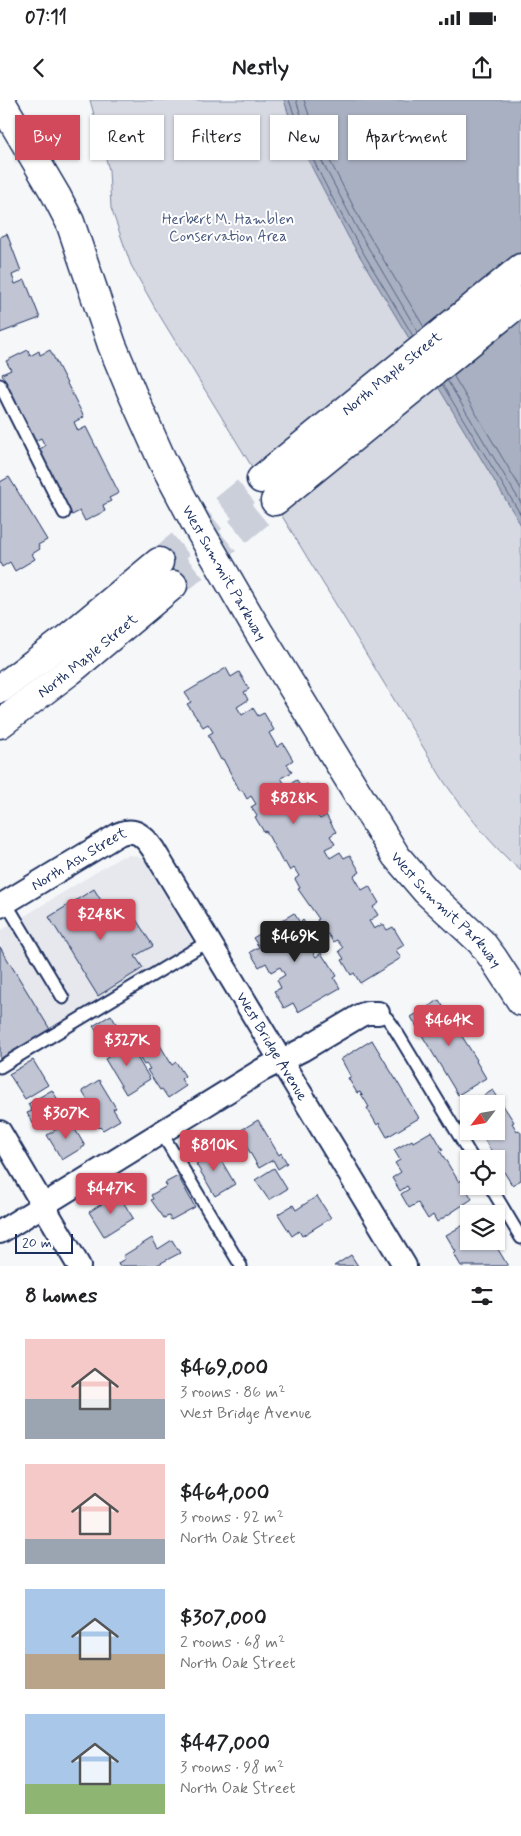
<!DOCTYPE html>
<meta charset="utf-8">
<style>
:root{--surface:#fff;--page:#f6f6f6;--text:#202124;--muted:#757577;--accent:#d1495b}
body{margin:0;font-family:Mynerve,sans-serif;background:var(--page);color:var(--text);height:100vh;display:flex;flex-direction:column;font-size:19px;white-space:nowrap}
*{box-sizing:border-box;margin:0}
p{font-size:16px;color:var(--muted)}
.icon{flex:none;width:28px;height:28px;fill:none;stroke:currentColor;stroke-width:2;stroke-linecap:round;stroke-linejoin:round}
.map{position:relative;height:1166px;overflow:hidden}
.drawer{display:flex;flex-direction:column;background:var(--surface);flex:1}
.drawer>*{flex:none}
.top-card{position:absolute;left:15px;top:15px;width:491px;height:45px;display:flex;gap:10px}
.needle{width:32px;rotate:239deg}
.tools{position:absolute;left:460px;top:995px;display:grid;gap:10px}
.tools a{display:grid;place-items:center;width:45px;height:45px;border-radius:0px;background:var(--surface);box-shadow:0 1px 4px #0004;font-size:25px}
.scale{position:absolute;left:15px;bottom:12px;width:58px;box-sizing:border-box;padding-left:5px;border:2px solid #1b2f5e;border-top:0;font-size:14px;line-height:18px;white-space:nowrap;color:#1b2f5e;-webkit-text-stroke:4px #fff;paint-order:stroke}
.price{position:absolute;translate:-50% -42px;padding:0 11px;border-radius:5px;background:var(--accent);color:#fff;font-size:16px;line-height:32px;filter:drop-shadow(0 1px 2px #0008)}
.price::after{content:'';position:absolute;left:50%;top:30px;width:15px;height:11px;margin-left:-8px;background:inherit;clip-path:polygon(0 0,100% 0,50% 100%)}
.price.active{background:#222;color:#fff}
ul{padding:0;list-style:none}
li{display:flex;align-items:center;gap:15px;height:125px;padding:0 25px}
li span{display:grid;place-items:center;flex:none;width:140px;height:100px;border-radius:0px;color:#555}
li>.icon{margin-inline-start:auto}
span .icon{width:60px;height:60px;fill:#fffc;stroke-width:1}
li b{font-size:21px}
h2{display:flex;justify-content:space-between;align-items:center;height:60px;padding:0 25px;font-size:21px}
.tag{padding:0 18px;border-radius:0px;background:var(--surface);box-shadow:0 1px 4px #0004;font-size:18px;line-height:45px}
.tag.active{background:var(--accent);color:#fff}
.status{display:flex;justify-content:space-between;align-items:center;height:35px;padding:0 25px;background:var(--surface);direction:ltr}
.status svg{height:14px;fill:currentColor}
header{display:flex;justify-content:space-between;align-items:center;height:65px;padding:0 25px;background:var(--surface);font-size:22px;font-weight:700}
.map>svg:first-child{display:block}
</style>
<div class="status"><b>07:11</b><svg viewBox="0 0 49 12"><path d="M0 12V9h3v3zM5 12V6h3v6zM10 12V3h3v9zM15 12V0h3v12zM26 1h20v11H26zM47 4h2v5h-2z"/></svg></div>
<header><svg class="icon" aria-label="back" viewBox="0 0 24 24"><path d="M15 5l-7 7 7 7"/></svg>Nestly<svg class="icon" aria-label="share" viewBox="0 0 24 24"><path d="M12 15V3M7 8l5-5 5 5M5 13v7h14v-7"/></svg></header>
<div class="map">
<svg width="521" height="1166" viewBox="0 0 521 1166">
<rect width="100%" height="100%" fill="#f6f7f9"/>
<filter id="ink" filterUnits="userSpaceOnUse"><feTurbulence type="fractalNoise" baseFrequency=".02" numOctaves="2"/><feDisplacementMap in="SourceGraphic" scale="10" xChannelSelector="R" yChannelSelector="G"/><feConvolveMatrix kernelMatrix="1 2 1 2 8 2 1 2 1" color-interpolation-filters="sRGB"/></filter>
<g filter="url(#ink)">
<path fill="#e6e8ee" d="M129,755L137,756L144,760L198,851L0,972V831L121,757Z"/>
<path fill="#d6d9e2" stroke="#7884a0" d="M90,0H284L296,37L349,138L521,425V771C491,745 468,715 445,683L155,208L131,165L111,108L109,70Z"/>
<path fill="#a9b0c1" stroke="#707c99" d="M284,0H521V425L349,138L296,37Z"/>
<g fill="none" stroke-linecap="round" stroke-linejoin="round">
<path stroke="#546386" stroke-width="1" d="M289,0C317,83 369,161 413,236
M296,0L307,33L359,132L418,232
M304,0L314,30L365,129L424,227
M453,275L521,389
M447,280L521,403
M442,284L521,415"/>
</g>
<path fill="#c0c4d3" stroke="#1b2f5e" d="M7,134L21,171L12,175L15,184L25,180L40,218L0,233V137Z
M28,250L30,256L39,251L40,255L50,250L84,317L74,322L78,331L86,327L119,393L109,398L111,401L103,405L105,411L85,421L80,411L72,415L38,350L45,346L41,338L35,341L2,274L11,270L6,261Z
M9,377L47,440L38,445L40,449L32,454L35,459L15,471L10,462L2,467L0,463V382Z
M226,568L231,577L239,572L249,589L244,592L248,600L237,607L242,615L253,608L258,616L264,613L274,630L269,633L277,647L283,643L293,660L287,664L292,672L281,678L286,686L297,680L301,688L307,684L317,701L311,705L320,719L326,715L336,732L330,736L335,744L325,749L330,758L340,752L344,758L350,755L360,772L354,776L362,790L369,786L379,803L373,807L378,815L369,821L374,829L383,824L387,830L393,827L404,845L396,850L401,858L360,883L354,873L351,875L342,860L344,859L339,851L343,848L337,840L333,842L328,834L326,835L317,820L319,819L298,789L300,788L295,779L299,776L294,768L290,771L285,762L283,763L266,731L264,732L255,717L257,716L251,707L256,704L251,696L247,699L242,690L240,691L223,659L221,660L208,635L213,632L208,624L203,627L187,604L191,602L185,593Z
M94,789L113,820L130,810L153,846L135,856L143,868L98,896L49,817Z
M294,813L300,823L303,820L312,835L311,836L316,845L310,848L316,857L321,853L327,862L328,861L337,876L334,878L340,888L298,912L293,903L284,908L274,891L281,888L277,880L285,875L280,867L271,872L266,863L259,867L250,852L259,847L253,838Z
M0,847L51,931L0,962Z
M439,900L477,960L476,961L486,978L458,995L411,917Z
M111,915L121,932L104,943L93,926Z
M155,937L172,965L176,962L185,976L181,979L186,986L168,998L162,989L160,990L147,970L150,969L146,964L144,965L135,951Z
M126,939L150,979L126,994L105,959L117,952L114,946Z
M372,940L419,1018L387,1037L379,1023L377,1025L367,1008L369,1007L360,992L357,993L348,978L351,977L341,959Z
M33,960L48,985L25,999L9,974Z
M99,980L116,1008L113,1009L120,1020L103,1030L100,1027L99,1028L95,1022H94L86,1009L91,1006L82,991Z
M52,990L67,1015L43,1030L40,1024L35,1027L27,1013L32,1011L28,1004Z
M493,990L514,1022L512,1023L517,1031L519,1030L521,1033V1080L512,1085L479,1031H496V1004H470Z
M258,1020L279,1055L281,1053L287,1063L278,1069L273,1060L259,1068L238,1032Z
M70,1021L85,1046L62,1060L47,1035Z
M432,1031L443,1050L440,1051L459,1082L461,1080L472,1099L437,1122L433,1115L428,1119L418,1103L409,1108L401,1094L409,1089L407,1086L400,1091L392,1078L401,1072L395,1063L400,1060L394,1050L412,1040L413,1042Z
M214,1048L235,1084L215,1096L196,1064L198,1063L195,1058Z
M274,1068L287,1089L269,1100L255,1080Z
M178,1076L195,1107L171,1120L169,1116L164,1118L151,1100L153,1099L151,1095L167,1086L165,1083Z
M114,1096L118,1102L122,1100L133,1118L104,1136L89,1112Z
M317,1096L331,1118L302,1136L299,1131L292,1136L278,1114L293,1105L296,1110Z
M469,1122V1141H493L508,1166H461L454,1154L456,1152L446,1135Z
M152,1138L158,1149L172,1140L180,1153L155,1166H119L118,1163L125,1159L123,1156Z
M351,1155L358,1166H334Z"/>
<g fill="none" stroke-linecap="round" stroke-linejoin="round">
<path stroke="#cacfda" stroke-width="28" stroke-dasharray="28 14" stroke-linecap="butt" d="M159,462L261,379
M173,485L275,401"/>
<g stroke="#1b2f5e" stroke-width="15">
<path id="lane" d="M0,285L64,413
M6,803L63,898
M378,913L387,918L393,926L473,1059
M0,967L209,841
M161,1032L241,1166
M490,1086L521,1138"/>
</g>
<g stroke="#1b2f5e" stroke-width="26">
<g id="street">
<path id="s1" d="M0,806L119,734C135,727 144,736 153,749L405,1166"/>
<path d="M0,1032L79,1166"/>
<path d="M0,1132L262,970L302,950L361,915L367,913H378"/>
</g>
</g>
<g stroke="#1b2f5e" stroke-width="31">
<g id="secondary">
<path id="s2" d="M0,0L56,95L70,122L112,245L132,293L162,360L197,426L258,531L396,756L426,791L481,842L493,858L521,901"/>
</g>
</g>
<g stroke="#1b2f5e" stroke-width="31">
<g id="primary">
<path id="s3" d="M261,379L521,168"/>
<path d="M275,401L521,201"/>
<path d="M0,589L65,540L159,462"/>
<path id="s4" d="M0,624L70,571L173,485"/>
</g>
</g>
<use href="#lane" stroke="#fff" stroke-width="11"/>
<use href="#street" stroke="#fff" stroke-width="22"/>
<use href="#secondary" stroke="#fff" stroke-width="28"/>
<use href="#primary" stroke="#fff" stroke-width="28"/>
</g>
</g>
<g text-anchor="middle" stroke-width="4" stroke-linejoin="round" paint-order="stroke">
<g font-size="15" fill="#4a5a7f" stroke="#fff">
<text x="228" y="124">Herbert M. Hamblen<tspan x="228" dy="17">Conservation Area</tspan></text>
</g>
<g font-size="15" fill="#1b2f5e" stroke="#fff">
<text dy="5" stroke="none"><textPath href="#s3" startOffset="168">North Maple Street</textPath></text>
<text dy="5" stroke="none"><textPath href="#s2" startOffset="525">West Summit Parkway</textPath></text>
<text dy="5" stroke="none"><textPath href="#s4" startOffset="111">North Maple Street</textPath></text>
<text dy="5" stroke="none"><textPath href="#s1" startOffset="92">North Ash Street</textPath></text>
<text dy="5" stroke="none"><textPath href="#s2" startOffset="930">West Summit Parkway</textPath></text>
<text dy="5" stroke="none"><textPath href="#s1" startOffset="411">West Bridge Avenue</textPath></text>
</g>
</g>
</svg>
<div class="tools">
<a><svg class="needle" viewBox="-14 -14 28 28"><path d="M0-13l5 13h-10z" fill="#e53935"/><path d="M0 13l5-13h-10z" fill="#757577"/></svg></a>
<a><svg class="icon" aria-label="locate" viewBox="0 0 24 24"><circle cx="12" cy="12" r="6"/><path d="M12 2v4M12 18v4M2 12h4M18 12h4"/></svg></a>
<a><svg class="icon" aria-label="layers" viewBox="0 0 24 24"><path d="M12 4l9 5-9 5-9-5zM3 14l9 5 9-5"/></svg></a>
</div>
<div class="scale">20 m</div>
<b class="price" style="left:294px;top:725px">$828K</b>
<b class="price" style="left:101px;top:841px">$248K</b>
<b class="price active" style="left:295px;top:863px">$469K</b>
<b class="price" style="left:449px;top:947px">$464K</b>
<b class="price" style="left:127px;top:967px">$327K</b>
<b class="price" style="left:66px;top:1040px">$307K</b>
<b class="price" style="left:214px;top:1072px">$810K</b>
<b class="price" style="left:111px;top:1115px">$447K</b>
<div class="top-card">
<a class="tag active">Buy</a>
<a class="tag">Rent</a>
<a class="tag">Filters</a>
<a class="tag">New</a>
<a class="tag">Apartment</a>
</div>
</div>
<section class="drawer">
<h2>8 homes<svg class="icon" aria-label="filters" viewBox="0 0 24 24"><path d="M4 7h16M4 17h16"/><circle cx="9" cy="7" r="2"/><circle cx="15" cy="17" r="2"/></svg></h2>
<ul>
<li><span style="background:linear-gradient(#f6c9c9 60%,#9aa5b1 0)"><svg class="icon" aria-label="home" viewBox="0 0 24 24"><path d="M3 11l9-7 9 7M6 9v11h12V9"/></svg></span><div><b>$469,000</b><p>3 rooms · 86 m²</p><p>West Bridge Avenue</p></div></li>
<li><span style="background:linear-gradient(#f6c9c9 75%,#9aa5b1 0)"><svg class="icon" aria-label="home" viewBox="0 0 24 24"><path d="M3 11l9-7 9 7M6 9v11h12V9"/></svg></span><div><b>$464,000</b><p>3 rooms · 92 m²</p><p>North Oak Street</p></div></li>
<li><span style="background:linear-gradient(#a9c7e8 65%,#b9a48a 0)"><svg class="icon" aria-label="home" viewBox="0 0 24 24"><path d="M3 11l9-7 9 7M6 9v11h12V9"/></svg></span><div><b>$307,000</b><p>2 rooms · 68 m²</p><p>North Oak Street</p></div></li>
<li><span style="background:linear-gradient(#a9c7e8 70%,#8fb573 0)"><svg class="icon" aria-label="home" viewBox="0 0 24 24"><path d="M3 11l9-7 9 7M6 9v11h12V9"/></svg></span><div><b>$447,000</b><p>3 rooms · 98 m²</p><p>North Oak Street</p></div></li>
</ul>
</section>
